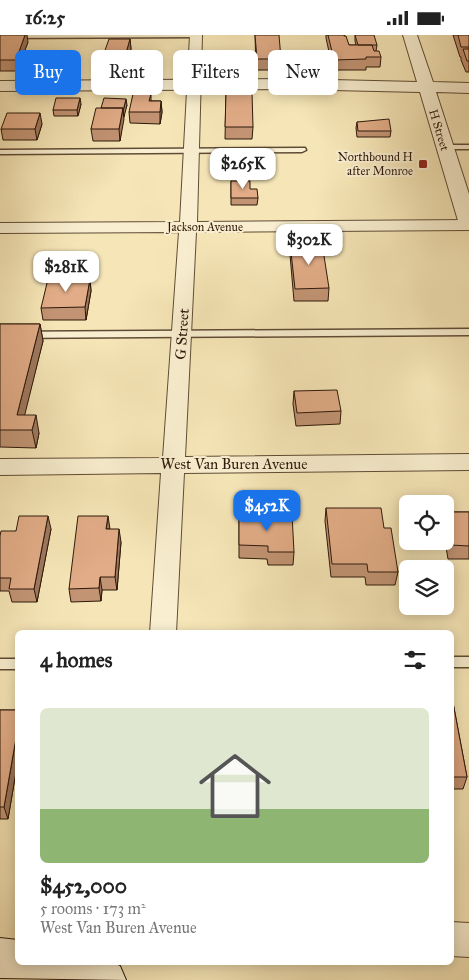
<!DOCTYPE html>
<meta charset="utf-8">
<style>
:root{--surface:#fff;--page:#f2f2f2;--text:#222;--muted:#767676;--accent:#1a73e8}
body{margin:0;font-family:"IM FELL Great Primer",serif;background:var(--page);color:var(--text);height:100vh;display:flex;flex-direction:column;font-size:19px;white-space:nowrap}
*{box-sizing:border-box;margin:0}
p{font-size:16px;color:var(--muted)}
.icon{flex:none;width:28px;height:28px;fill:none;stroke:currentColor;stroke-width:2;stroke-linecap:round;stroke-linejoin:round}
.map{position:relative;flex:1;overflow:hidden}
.sheet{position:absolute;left:15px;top:595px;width:439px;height:335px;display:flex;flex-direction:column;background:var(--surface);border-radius:8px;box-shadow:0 2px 12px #0003}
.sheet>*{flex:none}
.banner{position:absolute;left:15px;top:15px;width:440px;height:45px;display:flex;gap:10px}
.fabs{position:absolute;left:399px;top:460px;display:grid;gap:10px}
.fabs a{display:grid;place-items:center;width:55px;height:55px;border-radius:8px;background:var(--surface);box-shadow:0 2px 12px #0003;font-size:25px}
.price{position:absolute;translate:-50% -42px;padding:0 11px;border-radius:10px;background:#fff;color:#222;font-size:16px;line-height:32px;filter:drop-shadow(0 1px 2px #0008)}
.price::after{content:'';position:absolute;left:50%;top:30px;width:15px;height:11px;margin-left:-8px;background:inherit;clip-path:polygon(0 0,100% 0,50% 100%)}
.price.on{background:var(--accent);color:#fff}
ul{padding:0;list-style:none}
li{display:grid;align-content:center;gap:10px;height:265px;padding:0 25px}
li span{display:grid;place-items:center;height:155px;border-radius:8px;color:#555}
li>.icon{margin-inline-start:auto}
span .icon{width:90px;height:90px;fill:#fffc;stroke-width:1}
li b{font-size:21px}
h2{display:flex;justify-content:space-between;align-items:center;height:60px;padding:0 25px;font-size:21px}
.pill{padding:0 18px;border-radius:8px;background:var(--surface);box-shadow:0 2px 12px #0003;font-size:18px;line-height:45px}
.pill.on{background:var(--accent);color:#fff}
.status{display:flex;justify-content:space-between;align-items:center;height:35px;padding:0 25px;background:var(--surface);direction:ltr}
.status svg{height:14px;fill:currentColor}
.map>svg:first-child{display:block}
</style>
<div class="status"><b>16:25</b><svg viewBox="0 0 49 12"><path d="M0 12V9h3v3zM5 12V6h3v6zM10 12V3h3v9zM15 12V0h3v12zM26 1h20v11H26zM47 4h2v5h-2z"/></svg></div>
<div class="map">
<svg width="469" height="945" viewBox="0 0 469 945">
<rect width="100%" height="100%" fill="#f6e6b7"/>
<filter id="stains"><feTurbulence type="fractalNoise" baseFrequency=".004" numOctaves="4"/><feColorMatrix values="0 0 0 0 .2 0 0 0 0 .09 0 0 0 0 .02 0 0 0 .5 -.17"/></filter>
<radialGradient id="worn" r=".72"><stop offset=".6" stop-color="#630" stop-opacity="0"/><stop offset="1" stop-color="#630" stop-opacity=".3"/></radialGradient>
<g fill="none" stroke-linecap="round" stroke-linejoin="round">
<g stroke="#5f4c35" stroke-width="3">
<path id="service" d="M0,0H201L198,2L0,3Z
M442,110H469V114H445L441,112Z
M305,113L306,115L302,117L0,119V115Z
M469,294V300L0,303V297Z
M451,622H469V632H451Z
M0,624H18V634H0Z"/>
</g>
<g stroke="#5f4c35" stroke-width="2">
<path id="minor" d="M190,0H202L197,187L469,185V195L196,197L185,422L469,419V435L184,438L176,598H150L161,438L0,440V424L163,423L179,197L0,198V188L180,187Z
M451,887L469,888V922L451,921Z"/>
</g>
<g stroke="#5f4c35" stroke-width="2">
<path id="tertiary" d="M403,0H417L433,47L469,48V58L436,57L469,159V195L462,193L459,189L420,57L289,54L0,56V46L289,44L417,47Z"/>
</g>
<g stroke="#2d180a" stroke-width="2">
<path id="secondary" d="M0,903L18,905V928H113L120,931L126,945L0,943Z"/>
</g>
<use href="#service" fill="#f9efd0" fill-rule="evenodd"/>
<use href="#minor" fill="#f9efd0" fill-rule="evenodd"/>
<use href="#tertiary" fill="#f9efd0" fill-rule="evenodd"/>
<use href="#secondary" fill="#f9efd0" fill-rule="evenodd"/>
</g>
<path fill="#c29474" stroke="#2d180a" d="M255,0L281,24V35H256Z
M326,0H344L349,10H356L355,6V0L377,10L376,16L381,22L380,32H366V35H333L326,3Z
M453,0H469V37H466L461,25V22H460Z
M0,1L28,7L17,36H0Z
M130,4L131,14L125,36H105V32H104L103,21Z
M226,58L253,92L252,104H225Z
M151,59V66H161L162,77L160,89L130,88L129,77Z
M81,69L78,81H54L53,75Z
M127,70L123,82L120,106H93L91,94L101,73Z
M357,87L391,96L390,102H357L356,93Z
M42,89L37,105H3L1,94Z
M231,146L250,154L258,163L257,170H231Z
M290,208L329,253L328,266H294L290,220Z
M90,244L91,256L86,285H43L41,273Z
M0,289H40L43,306L24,380L39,398L36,413L0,412Z
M294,356L341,376L340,389L296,391L293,369Z
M326,473L384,493L398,537L395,550H366L365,542H331L325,486Z
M445,477H469V524H448L445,506Z
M239,479L294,517L293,530H268L267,524L239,523Z
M51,494L37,567H12L9,556H0V501L16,496Z
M110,494L121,507L117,555H102L101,566L71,567L69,554Z
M451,657L467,742L463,754H451Z
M0,675H18V725L8,784H0Z"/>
<path fill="#9e785e" stroke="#2d180a" d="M25,0H27L28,7L17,36L16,25Z
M130,4L131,14L125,36L124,25Z
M80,63L81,69L78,81L77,75Z
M126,64L127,70L124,82L123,76Z
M161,66L162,77L160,89V77Z
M123,73L124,84L120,106L119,94Z
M40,78L42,89L37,105L35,94Z
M90,244L91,256L86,285L85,272Z
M40,289L43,306L21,395L17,380Z
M36,380L39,398L36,413L32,395Z
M48,481L51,494L37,567L34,554Z
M108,481L110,494H106Z
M119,494L121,507L117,555L115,542Z
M100,542L102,555L101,566L99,553Z
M18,692V725L8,784L4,772Z"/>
<path fill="#e1ac87" stroke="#2d180a" d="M0,0H25L16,25H0Z
M255,0H279L281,24H257Z
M328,0H344V1H346L349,10H372L374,16H379L381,22H366V24L334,25Z
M355,0H374L377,10H358Z
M458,0H469V12H461Z
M109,4H130L124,25H105L106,21H103Z
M463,14H469V26H467Z
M226,58H252L253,92H225Z
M133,59H151L149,66H161L160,77H129Z
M56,63H80L77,75H53Z
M104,63L126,64L123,76V73H101Z
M96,73H123L119,94H91Z
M7,78H40L35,94H1Z
M389,84L391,96H358L357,87Z
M231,146H250V154H257L258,163H231Z
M290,208H322L329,253L295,254Z
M48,244H90L85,272L41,273Z
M0,289H40L17,380H36L32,395H0Z
M337,355L341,376L297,378L294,356Z
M326,473H381L384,493H391L398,537H368L367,529H332Z
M445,477H469V511L451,510Z
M239,479H292L294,517H268V511L239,510Z
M19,481H48L34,554H9L11,543H0V501L1,496H16Z
M78,481H108L106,494H119L115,542H100L99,553L69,554Z
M451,657L467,742H451Z
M0,675H18V692L4,772H0Z"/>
<rect fill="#8f2418" stroke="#f9efd0" stroke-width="2" x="418" y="124" width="10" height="10" rx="2.5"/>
<g text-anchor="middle" stroke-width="4" stroke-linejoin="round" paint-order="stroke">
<g font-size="12" fill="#2d180a" stroke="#f9efd0">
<text transform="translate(439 95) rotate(73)" y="4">H Street</text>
<text x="205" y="196">Jackson Avenue</text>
</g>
<g font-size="12" fill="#2d180a" stroke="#f9efd0" text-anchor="end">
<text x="413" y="126">Northbound H<tspan x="413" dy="14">after Monroe</tspan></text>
</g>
<g font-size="15" fill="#2d180a" stroke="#f9efd0">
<text transform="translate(182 299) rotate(-86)" y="5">G Street</text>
<text x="234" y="434">West Van Buren Avenue</text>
</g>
</g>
<rect width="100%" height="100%" filter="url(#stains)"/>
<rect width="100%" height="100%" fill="url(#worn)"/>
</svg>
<div class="fabs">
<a><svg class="icon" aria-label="locate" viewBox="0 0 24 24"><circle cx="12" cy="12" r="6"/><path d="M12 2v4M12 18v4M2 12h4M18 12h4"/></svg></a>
<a><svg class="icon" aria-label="layers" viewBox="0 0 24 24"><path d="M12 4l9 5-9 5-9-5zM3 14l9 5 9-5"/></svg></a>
</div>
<b class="price" style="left:243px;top:155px">$265K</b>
<b class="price" style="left:309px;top:231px">$302K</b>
<b class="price" style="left:66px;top:258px">$281K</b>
<b class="price on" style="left:267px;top:497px">$452K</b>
<div class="banner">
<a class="pill on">Buy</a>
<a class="pill">Rent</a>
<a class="pill">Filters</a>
<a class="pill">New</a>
</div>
<section class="sheet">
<h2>4 homes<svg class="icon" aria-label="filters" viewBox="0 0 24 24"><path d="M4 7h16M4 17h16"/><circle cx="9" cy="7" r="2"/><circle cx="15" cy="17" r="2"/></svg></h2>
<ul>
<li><span style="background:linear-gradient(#dfe7d0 65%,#8fb573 0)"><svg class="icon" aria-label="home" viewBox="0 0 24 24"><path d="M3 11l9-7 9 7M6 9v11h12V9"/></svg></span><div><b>$452,000</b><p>5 rooms · 173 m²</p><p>West Van Buren Avenue</p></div></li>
</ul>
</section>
</div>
